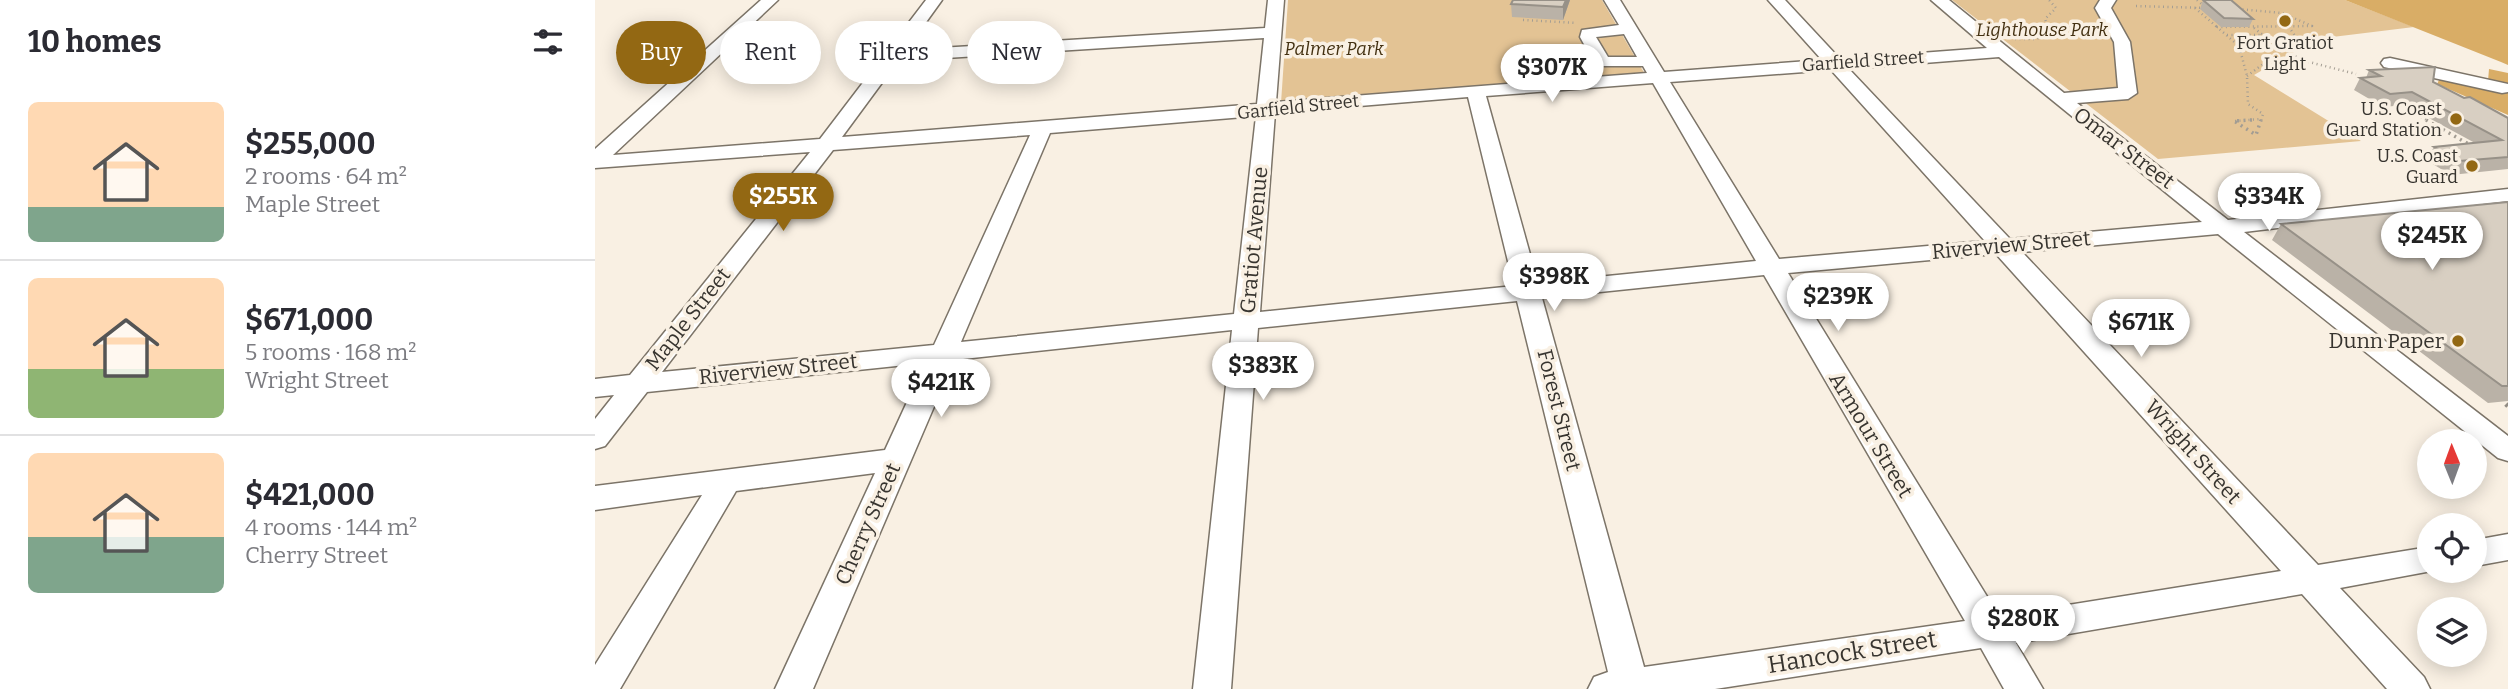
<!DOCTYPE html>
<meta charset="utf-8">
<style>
:root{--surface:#fff;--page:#f7f7f7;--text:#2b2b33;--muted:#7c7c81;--line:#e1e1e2;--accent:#936813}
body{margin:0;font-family:Bitter,serif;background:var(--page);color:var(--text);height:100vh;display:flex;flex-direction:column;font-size:26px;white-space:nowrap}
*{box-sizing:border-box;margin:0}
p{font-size:23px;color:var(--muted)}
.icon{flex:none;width:38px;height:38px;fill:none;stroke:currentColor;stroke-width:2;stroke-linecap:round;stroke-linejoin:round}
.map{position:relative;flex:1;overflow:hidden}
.sheet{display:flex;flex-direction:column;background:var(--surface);width:595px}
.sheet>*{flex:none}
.banner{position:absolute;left:21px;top:21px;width:665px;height:63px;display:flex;gap:14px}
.needle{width:46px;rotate:359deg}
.controls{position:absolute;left:1822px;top:429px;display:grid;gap:14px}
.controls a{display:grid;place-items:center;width:70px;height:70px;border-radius:50%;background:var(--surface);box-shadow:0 4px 18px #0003;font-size:35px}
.price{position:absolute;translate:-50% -60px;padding:0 16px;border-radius:24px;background:#fff;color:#222;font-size:23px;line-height:46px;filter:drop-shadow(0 2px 4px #0008)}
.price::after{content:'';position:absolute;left:50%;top:42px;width:21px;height:16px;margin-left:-10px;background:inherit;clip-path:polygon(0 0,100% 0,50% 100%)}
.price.current{background:var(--accent);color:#fff}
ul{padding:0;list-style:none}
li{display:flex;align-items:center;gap:21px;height:175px;padding:0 28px}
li+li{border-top:2px solid var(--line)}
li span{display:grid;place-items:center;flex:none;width:196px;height:140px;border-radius:10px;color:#555}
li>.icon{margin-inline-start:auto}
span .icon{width:84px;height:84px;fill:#fffc;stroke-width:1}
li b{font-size:30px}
h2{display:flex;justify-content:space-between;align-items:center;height:84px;padding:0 28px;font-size:30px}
.pill{padding:0 24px;border-radius:32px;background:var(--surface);box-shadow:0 4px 18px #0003;font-size:24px;line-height:63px}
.pill.current{background:var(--accent);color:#fff}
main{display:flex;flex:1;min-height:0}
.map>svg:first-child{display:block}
</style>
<main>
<section class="sheet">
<h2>10 homes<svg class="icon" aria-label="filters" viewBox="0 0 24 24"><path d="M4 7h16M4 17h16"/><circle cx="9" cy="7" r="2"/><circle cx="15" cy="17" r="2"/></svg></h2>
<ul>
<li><span style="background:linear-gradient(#ffd9b3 75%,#7fa58c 0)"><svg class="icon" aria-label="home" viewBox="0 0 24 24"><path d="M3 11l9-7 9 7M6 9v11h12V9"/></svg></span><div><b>$255,000</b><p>2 rooms · 64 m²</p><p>Maple Street</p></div></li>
<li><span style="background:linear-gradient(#ffd9b3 65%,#8fb573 0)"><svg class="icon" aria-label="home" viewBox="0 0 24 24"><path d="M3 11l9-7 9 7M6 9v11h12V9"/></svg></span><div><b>$671,000</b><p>5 rooms · 168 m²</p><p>Wright Street</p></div></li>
<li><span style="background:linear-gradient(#ffd9b3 60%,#7fa58c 0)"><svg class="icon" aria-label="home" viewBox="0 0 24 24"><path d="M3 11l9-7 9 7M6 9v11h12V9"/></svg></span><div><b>$421,000</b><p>4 rooms · 144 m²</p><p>Cherry Street</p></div></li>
</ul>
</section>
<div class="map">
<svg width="1913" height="689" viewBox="0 0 1913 689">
<rect width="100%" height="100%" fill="#f9f0e3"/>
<path fill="#e3c394" d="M693,0H1007L1051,76L686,103Z
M1357,0H1750L1819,27L1721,39L1659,75L1766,141L1563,159Z"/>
<path fill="#d9ad66" d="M1750,0H1913V65L1906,62Z
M1894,69L1913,73V115L1842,84L1845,78L1893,81Z"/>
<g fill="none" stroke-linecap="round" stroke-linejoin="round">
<g stroke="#7c7468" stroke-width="3">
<path id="minor" d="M166,0H183L18,155L225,139L331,0H347L311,50L670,28L673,0H689L681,102L1052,73L1048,66H1001L985,37L987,30L1024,25L1009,0H1025L1069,72L1227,60L1173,0H1190L1245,59L1392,48L1336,0H1354L1469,93L1523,88L1519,42L1500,8L1505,0H1521L1516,8L1535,42L1542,93L1533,99L1482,103L1633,220L1913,189V201L1649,232L1913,436V461L1903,458L1623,234L1427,252L1723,565L1834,547V570H1842L1745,588L1829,677L1835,689H1792L1707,594L1421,643L1448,689H1409L1386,648L1120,689H993L999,677L1013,672L922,301L663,328L636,689H598L637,330L359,360L218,689H180L280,473L141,491L25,689H0V665L107,495L0,510V486L290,450L330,363L52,392L10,446L0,449V419L19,395L0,397V379L35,375L215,152L0,168V149ZM1029,34L1042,57H1013L1001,37ZM669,38L662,104L247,137L303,61ZM1404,57L1607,222L1415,239L1254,69ZM1236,70L1390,241L1184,259L1075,82ZM1058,83L1161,261L943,283L891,96ZM873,97L919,286L665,312L680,113ZM661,116L639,314L366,342L455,133ZM435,135L339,345L67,372L238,150ZM1401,254L1686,571L1404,616L1193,273ZM1169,275L1370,621L1049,667L947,298Z
M1795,58L1913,84V92L1907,93L1789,67L1786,63L1789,59Z
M1913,534V560L1880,566V540Z"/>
</g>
<path stroke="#a39d93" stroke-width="2.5" stroke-dasharray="1 3.5" stroke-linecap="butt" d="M1602,0L1610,7
M1541,6L1610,8
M1600,8L1622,27
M1643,9L1687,13L1717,26L1622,27L1644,46L1652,76L1653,104L1668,114L1666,121
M928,20L981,23
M1659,28L1687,50L1704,42L1694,27
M1632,35H1665
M1420,39H1441L1455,34L1450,19L1461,8L1454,0
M1652,76L1687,50L1710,61L1761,74
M1826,117L1834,121
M1640,121L1666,119"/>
<path stroke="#a39d93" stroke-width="3.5" stroke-dasharray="2 4.5" stroke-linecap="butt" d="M1657,120L1639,121L1661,135L1666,120
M1831,120L1877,146"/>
<use href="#minor" fill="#fff" fill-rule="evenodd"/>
<path stroke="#928c84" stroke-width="5" stroke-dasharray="10 5" stroke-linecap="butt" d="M1911,404L1913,406"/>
</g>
<path fill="#bab2a7" d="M975,0L968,20L917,17L916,4Z
M1608,0L1658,19L1654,27H1626L1605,9Z
M1774,70L1838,82L1869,98L1913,118V169L1856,175L1831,160L1839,147L1880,143L1810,105L1788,107L1759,90L1765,78H1771Z
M1913,202V401L1893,403L1677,240L1686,224Z"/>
<path fill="#979188" d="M971,0H975L968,20V7Z"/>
<path fill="#d8cfc2" stroke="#979188" stroke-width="2" d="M918,0H971L968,7L916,4Z
M1608,0H1636L1658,19L1629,18Z
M1840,67L1838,82L1869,98L1875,97L1913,118V157L1864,161L1839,147L1907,140L1817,92L1795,94L1765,78L1786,76L1774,70Z
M1913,202V386H1907L1686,224Z"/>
<g fill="#936813" stroke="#f9f0e3" stroke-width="2.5">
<circle cx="1690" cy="21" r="7"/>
<circle cx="1861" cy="119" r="7"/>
<circle cx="1877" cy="166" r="7"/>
<circle cx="1863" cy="341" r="7"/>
</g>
<g text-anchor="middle" stroke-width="7" stroke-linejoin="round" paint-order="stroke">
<g font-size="18" font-style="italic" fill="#433011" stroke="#f9f0e3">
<text x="1447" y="36">Lighthouse Park</text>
<text x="739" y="55">Palmer Park</text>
</g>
<g font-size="18" fill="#37342f" stroke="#f9f0e3" text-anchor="end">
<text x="1690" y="49" text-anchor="middle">Fort Gratiot<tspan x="1690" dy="21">Light</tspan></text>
<text x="1847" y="115">U.S. Coast<tspan x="1847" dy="21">Guard Station</tspan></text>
<text x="1863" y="162">U.S. Coast<tspan x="1863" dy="21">Guard</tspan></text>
</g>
<g font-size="18" fill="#37342f" stroke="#f9f0e3">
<text transform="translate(1268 61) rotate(-4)" y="6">Garfield Street</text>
<text transform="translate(703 107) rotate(-6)" y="6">Garfield Street</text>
</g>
<g font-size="21" fill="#37342f" stroke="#f9f0e3">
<text transform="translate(1529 148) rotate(37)" y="7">Omar Street</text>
<text transform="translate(659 240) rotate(-85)" y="7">Gratiot Avenue</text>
<text transform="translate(1416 245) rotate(-5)" y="7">Riverview Street</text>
<text transform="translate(93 319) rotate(-52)" y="7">Maple Street</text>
<text transform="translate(183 369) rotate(-6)" y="7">Riverview Street</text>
<text transform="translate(964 410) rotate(76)" y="7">Forest Street</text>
<text transform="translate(1276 435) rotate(59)" y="7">Armour Street</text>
<text transform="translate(1598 452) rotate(48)" y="7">Wright Street</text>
<text transform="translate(273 524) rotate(-66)" y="7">Cherry Street</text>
</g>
<g font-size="21" fill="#37342f" stroke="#f9f0e3" text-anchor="end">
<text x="1849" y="348">Dunn Paper</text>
</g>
<g font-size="24" fill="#37342f" stroke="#f9f0e3">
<text transform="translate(1257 652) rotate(-9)" y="8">Hancock Street</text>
</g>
</g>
</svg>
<div class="controls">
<a><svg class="needle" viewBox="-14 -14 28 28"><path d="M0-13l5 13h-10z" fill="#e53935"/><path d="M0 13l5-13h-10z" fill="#7c7c81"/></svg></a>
<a><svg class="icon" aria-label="locate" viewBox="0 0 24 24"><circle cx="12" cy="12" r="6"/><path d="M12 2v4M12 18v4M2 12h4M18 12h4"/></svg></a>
<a><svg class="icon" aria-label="layers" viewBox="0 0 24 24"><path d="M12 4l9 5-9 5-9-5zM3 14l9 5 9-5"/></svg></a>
</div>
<b class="price" style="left:957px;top:104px">$307K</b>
<b class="price current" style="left:188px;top:233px">$255K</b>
<b class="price" style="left:1674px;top:233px">$334K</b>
<b class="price" style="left:1837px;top:272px">$245K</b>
<b class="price" style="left:959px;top:313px">$398K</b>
<b class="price" style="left:1243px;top:333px">$239K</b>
<b class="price" style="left:1546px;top:359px">$671K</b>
<b class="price" style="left:668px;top:402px">$383K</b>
<b class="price" style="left:346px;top:419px">$421K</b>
<b class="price" style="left:1428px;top:655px">$280K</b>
<div class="banner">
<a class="pill current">Buy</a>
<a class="pill">Rent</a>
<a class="pill">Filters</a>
<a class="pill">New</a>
</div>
</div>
</main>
